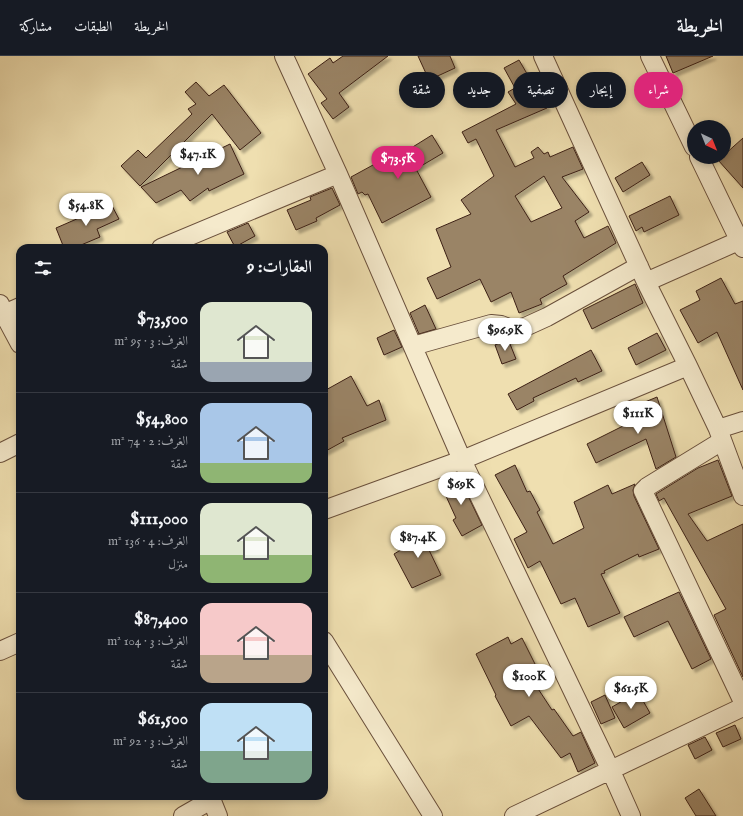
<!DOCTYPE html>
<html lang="ar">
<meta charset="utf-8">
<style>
:root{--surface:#171b24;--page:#20242c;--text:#f1f3f6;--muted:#9ea1a6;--line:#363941;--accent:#db2777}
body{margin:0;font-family:"IM FELL English",Amiri,serif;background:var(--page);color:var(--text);direction:rtl;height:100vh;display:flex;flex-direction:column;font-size:15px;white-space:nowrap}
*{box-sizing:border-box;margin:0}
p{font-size:13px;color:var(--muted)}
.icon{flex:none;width:22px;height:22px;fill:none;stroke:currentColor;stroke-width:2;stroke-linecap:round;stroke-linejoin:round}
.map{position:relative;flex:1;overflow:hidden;direction:ltr}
.details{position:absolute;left:16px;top:188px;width:312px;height:556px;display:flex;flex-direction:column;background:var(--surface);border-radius:12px;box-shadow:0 2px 6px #0003;direction:rtl}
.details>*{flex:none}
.hud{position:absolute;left:340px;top:16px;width:343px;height:36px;direction:rtl;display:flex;gap:8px}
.needle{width:26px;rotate:137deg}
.fabs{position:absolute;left:687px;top:64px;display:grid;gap:8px}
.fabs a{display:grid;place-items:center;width:44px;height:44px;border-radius:50%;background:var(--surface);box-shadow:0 2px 6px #0003;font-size:20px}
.price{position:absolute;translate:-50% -34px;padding:0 9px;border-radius:14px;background:#fff;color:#222;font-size:13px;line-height:26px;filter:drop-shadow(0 1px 2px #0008)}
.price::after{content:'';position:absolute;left:50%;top:24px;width:12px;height:9px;margin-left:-6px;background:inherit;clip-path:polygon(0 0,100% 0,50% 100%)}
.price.active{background:var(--accent);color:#fff}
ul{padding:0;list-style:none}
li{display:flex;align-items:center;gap:12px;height:100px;padding:0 16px}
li+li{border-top:1px solid var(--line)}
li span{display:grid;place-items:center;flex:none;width:112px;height:80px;border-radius:12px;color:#555}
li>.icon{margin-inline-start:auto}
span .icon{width:48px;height:48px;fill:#fffc;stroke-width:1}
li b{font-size:17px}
h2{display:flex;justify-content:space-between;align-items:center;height:48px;padding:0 16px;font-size:17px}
.chip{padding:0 14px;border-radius:18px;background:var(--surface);box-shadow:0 2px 6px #0003;font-size:14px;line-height:36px}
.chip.active{background:var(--accent);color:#fff}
header{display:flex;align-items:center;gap:24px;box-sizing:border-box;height:56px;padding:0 20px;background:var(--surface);border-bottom:1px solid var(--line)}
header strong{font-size:19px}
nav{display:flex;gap:22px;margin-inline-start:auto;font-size:14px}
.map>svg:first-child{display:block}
</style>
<header>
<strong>الخريطة</strong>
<nav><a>الخريطة</a><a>الطبقات</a><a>مشاركة</a></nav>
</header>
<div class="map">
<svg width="743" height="760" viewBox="0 0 743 760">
<defs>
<filter id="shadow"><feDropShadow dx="3.5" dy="3.5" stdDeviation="1" flood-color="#0004"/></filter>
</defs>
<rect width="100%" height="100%" fill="#efdfb0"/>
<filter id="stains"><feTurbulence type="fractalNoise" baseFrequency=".005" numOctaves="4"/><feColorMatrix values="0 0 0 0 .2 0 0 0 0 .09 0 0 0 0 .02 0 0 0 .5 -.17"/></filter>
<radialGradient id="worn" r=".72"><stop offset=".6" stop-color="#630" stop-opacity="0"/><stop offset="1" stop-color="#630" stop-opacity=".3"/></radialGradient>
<path fill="#9a8466" stroke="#3d2116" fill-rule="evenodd" filter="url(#shadow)" d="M343,0H388L339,37L349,51L333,63L321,47L327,43L308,18L330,2L333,7Z
M418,0H450L455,12L429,24Z
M666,0H713L673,17Z
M519,4L547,52L496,74L515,111L534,102L531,96L538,91L544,98L548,96L550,101L573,91L583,113L562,121L589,156L575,165L584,182L608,170L616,187L563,220L567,228L540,243L542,248L519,257L511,236L491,246L480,223L437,243L427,222L451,211L436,173L471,158L461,144L494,120L476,83L468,87L462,76L516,48L508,36L515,32L504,12ZM544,120L562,152L531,166L515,140Z
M196,26L209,40L224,29L261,77L240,94L212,58L140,130L121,110L138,94L146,102L192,58L188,53L196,48L185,36Z
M432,79L443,97L416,113L431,141L382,167L368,138L365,139L362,136L358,138L351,121L384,103L387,107Z
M743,82V132L718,104L721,101H724V99Z
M230,88L244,118L209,135L208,132L190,145L181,134L156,147L141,131Z
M642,106L650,119L623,136L615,122Z
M332,132L340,149L316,162L317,165L296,174L287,154L311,144L310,141Z
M670,140L679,159L644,176L642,171L636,175L629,160Z
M111,148L119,163L97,173L100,181L74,192H64L56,172Z
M248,167L255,180L235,191L227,176Z
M721,222L735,248L743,245V334L717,276L698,287L680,254L700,244L696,235Z
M635,228L643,247L592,273L583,254Z
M425,249L436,273L419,278L410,257Z
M394,274L402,291L384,299L377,282Z
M657,277L666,294L636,309L628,292Z
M508,283L516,303L502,308L495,289Z
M591,294L602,315L578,326L576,322L533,342L534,345L517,354L508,338Z
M351,320L367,350L379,344L386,364L342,382L344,385L324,396V335Z
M657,341L676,401L656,413L646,383L596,407L587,388L633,365L628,353Z
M718,404L732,440L688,458L707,485L743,468V621L714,559L726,553L664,442L659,445L656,438L698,412Z
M515,409L527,436L530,435L540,454L537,456L553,488L584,472L574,446L608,429L612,438L635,428L633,434L634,440L659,493L639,501L638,498L604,515L605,517L601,518L620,557L588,571L575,542L561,548L540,505L528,512L514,483L527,476L495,419Z
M458,419L482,469L462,480L453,464L456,462L440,427Z
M428,473L436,492L429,494L441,519L412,532L394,498L409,489L406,482Z
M679,536L711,603L692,613L668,565L634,581L624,561Z
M508,581L511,588L522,582L540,618L531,622L552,654L554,653L573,680L581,676L595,707L578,716L570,697L561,702L529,660L511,670L495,640L496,639L476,598Z
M638,636L650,657L624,672L612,651Z
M605,639L615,662L601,668L591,646Z
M735,669L741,683L723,691L716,677Z
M705,681L712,694L695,703L688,689Z
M699,733L716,760H696L685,742Z"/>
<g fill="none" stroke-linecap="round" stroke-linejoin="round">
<g stroke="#6a503c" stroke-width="20">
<path id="street" d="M284,0L338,118L462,404L611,715L631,760
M543,0L646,226L688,310L718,373L743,440
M650,0L694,91
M699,101L743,192
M161,192L338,118
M646,226L743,183
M0,248L4,258L20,288
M4,258L20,251
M413,290L491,268L501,269L514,274L525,271L547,261L639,210
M718,373L743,365
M722,385L647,431L643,435L743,646
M0,397L20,387
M324,454L462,404L688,310
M324,585L433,760
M0,595L20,586
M210,740L218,760
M183,760L211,744
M514,760L743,651"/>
</g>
<use href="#street" stroke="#f5eacc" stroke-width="18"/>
</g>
<rect width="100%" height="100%" filter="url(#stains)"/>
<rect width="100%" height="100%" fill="url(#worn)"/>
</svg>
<div class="fabs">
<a><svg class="needle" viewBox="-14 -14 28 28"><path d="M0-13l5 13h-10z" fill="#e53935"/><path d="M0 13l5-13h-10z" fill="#9ea1a6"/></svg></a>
</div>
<b class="price" style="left:198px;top:120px">$47.1K</b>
<b class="price active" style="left:398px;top:124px">$73.5K</b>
<b class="price" style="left:86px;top:171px">$54.8K</b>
<b class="price" style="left:505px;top:296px">$96.9K</b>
<b class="price" style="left:638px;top:379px">$111K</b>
<b class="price" style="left:461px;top:450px">$69K</b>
<b class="price" style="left:418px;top:503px">$87.4K</b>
<b class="price" style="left:529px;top:642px">$100K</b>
<b class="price" style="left:631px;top:654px">$61.5K</b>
<div class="hud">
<a class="chip active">شراء</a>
<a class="chip">إيجار</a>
<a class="chip">تصفية</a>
<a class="chip">جديد</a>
<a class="chip">شقة</a>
</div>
<section class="details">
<h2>العقارات: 9<svg class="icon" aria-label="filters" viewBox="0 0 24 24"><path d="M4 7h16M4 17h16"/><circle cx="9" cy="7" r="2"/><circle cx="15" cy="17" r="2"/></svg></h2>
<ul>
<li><span style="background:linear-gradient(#dfe7d0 75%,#9aa5b1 0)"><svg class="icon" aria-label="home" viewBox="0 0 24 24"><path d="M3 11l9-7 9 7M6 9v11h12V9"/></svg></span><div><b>$73,500</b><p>الغرف: 3 · 95 m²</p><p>شقة</p></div></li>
<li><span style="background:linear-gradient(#a9c7e8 75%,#8fb573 0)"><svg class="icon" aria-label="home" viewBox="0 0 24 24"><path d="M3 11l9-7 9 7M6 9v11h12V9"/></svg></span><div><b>$54,800</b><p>الغرف: 2 · 74 m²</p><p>شقة</p></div></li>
<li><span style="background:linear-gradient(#dfe7d0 65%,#8fb573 0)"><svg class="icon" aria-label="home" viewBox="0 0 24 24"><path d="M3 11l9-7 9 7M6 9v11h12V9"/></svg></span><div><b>$111,000</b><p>الغرف: 4 · 136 m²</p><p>منزل</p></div></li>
<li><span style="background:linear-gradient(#f6c9c9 65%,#b9a48a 0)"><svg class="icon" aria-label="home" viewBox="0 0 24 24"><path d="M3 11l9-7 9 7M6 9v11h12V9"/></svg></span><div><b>$87,400</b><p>الغرف: 3 · 104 m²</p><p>شقة</p></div></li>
<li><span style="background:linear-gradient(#bfe0f5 60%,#7fa58c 0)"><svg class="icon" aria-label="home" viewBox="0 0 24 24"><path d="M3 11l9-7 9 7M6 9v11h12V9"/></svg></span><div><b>$61,500</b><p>الغرف: 3 · 92 m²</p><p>شقة</p></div></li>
</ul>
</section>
</div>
